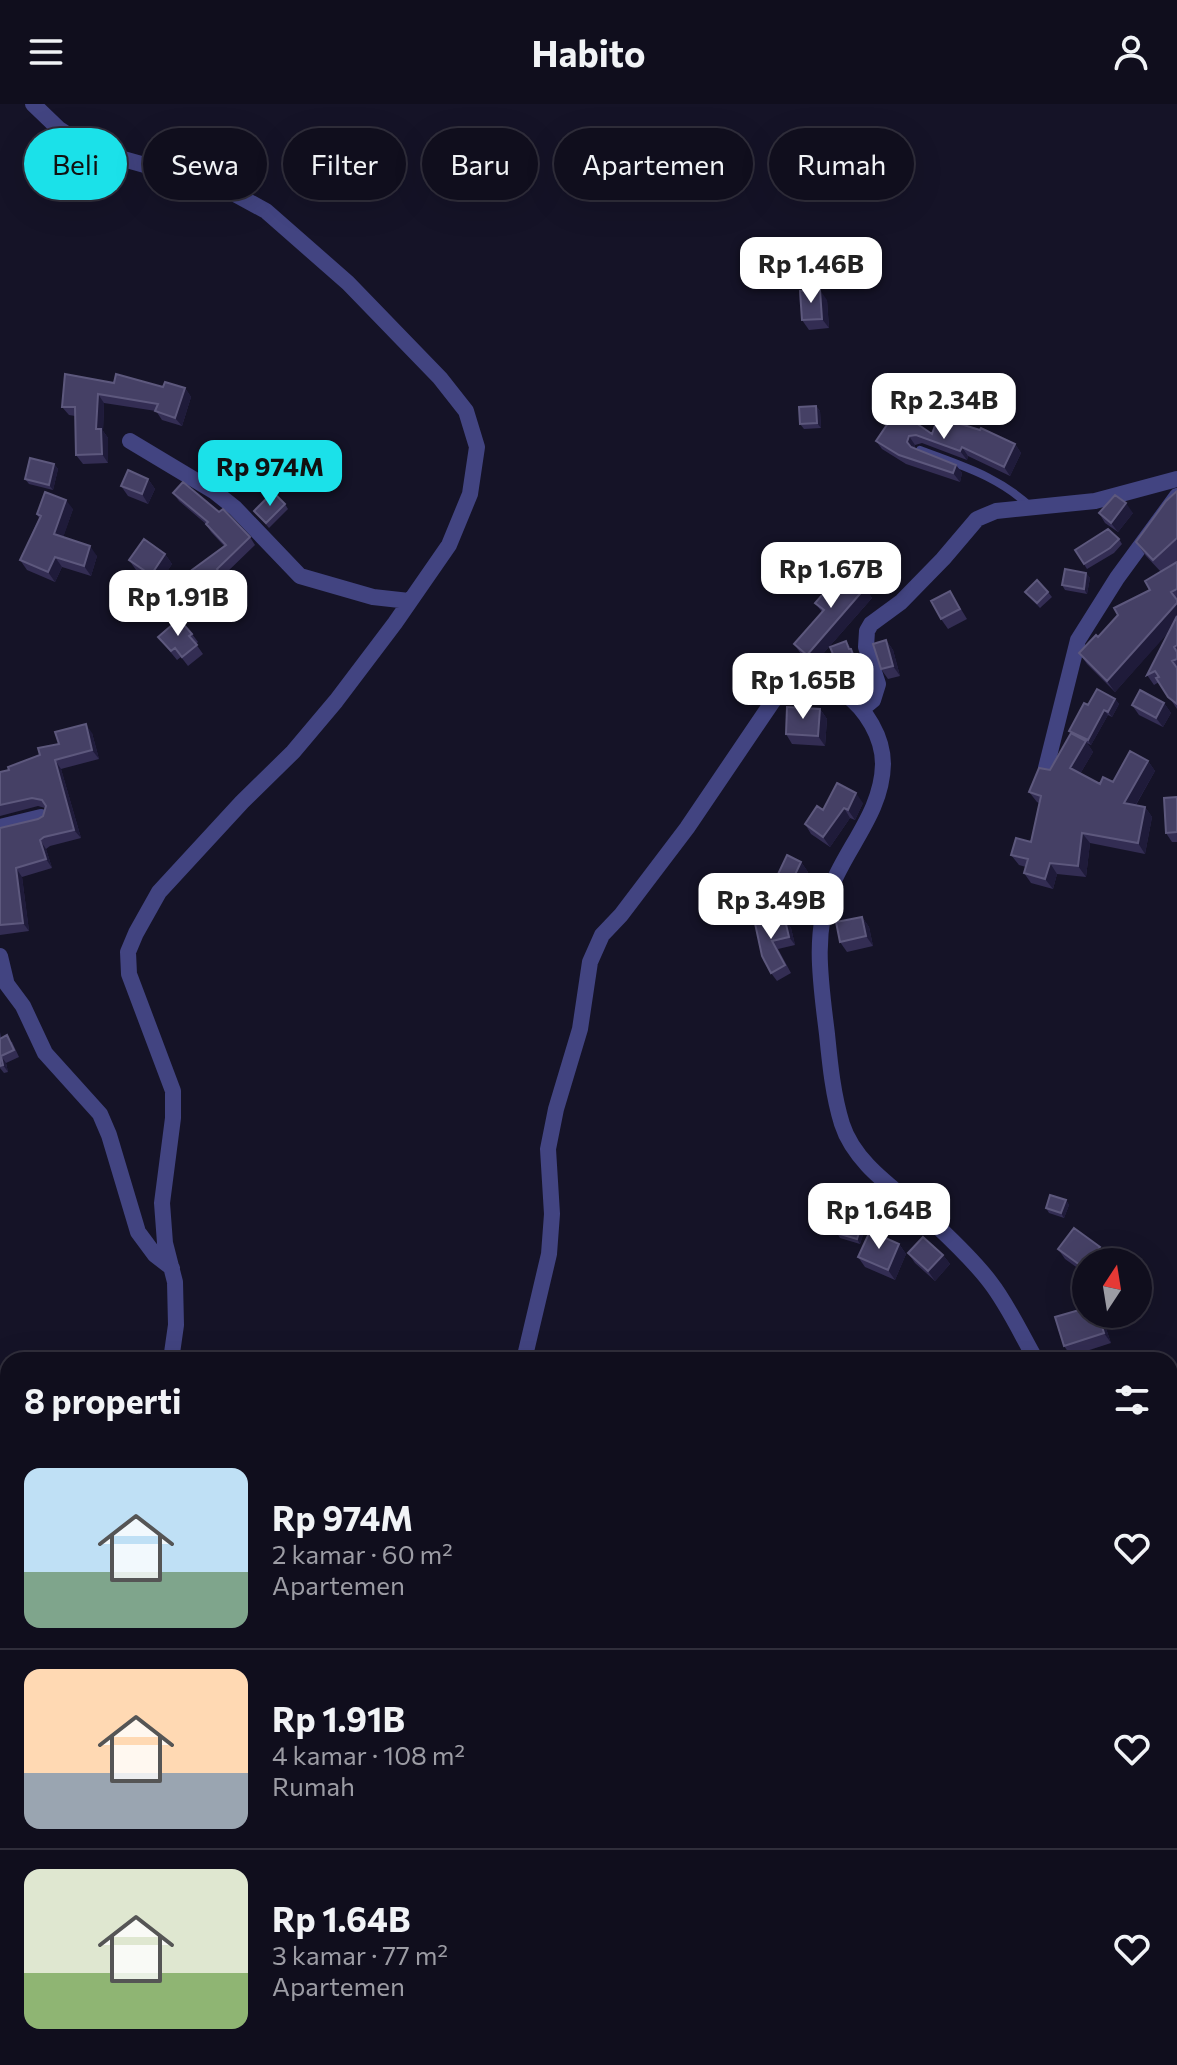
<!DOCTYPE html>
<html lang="id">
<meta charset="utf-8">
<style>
:root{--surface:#100e1d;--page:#1e1c2a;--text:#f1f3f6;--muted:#9c9ca4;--line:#302e3b;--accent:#1be1e9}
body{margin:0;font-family:Commissioner,sans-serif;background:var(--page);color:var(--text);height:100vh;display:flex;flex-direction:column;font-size:30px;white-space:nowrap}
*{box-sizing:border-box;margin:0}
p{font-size:26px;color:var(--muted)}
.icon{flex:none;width:44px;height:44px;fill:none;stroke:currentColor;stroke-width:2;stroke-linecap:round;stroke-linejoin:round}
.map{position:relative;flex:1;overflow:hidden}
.sheet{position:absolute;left:0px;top:1248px;width:1178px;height:714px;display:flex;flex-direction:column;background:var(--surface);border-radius:24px 24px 0 0;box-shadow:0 8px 32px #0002,0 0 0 2px var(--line)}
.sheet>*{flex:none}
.top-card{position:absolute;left:24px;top:24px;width:1130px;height:72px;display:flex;gap:16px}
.needle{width:52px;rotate:12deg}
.buttons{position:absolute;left:1072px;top:1144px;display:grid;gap:16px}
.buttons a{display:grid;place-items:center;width:80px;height:80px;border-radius:50%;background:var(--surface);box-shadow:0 8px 32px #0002,0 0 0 2px var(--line);font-size:40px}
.price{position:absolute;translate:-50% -68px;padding:0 18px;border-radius:16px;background:#fff;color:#222;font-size:26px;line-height:52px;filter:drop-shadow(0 2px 4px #0008)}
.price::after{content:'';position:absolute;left:50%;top:48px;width:24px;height:18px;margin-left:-12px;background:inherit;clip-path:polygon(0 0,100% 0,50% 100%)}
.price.current{background:var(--accent);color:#111}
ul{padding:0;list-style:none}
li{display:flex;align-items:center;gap:24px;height:200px;padding:0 24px}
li+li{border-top:2px solid var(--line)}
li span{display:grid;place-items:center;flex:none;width:224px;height:160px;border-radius:16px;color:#555}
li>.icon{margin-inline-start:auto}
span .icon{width:96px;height:96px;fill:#fffc;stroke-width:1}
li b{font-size:34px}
h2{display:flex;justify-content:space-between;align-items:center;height:96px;padding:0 24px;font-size:34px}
.pill{padding:0 28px;border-radius:36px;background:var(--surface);box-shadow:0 8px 32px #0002,0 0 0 2px var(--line);font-size:28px;line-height:72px}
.pill.current{background:var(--accent);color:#111}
header{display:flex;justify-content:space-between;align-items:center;height:104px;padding:0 24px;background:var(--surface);font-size:36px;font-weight:700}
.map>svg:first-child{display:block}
</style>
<header><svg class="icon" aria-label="menu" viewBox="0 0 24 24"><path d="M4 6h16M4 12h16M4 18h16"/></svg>Habito<svg class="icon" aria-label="person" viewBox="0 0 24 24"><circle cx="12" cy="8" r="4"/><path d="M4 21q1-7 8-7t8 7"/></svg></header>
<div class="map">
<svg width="1177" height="1961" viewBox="0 0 1177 1961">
<rect width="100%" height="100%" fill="#151327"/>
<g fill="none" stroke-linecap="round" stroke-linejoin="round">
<path stroke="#424481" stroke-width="8" d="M920,346C962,362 998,372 1032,404"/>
<path stroke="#424481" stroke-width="16" d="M33,0L59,25L91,46L220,82L266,107L348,179L440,274L466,307L477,343L470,390L449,441L395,519L336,597L293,648L242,698L159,788L136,829L128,848L129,870L173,987V1014L162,1099L165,1139L175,1178L176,1221L171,1256
M130,337L215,388L235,404L300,472L373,493L409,497
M862,605L873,596L878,580L866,543L867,527L871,520L901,498L943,455L977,415L996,407L1095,397L1177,375
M1046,664L1078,536L1117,474L1177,392
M0,723L41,713
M0,852L6,877
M0,871L23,902L45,949L100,1010L109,1031L138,1128L155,1151L172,1164
M524,1256L549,1150L552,1110L548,1045L556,1005L580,925L590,858L602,831L621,811L687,724L773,597C816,546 883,607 883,660C882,707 849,740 832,781C812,829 821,880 827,930C830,960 833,991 842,1020C856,1064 904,1090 936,1121C954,1138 975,1158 990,1178C1008,1201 1021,1230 1036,1256
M1170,1352L1177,1347
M1170,1480L1177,1491"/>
</g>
<path fill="#332d53" d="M827,196L829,224L809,226L802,216Z
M114,279L185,284L191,293L182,322L162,316L156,307L104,299L103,327L108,334V359L83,360L76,351L75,312L69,311L62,303Z
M816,302L820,307L821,324L804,325L800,320Z
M897,306L932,330L1015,340L1021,349L1010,372L968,352L967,356L922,339L915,341L914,345L956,361L962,369L960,378L906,360L882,345L876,337Z
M54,360L58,365L53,386L29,380L25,375Z
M148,375L155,385L148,400L128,392L121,382Z
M1177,387V605L1159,578L1154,581L1147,571L1169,527L1115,588L1087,560L1079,549L1098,533L1150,486L1161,468L1146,452L1136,438Z
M173,389L250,433L255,441L223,472L240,495L220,510L201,484L203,482L224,442L211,428L206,420L179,397Z
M285,400L288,405L269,424L254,407Z
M73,405L63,433L97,452L91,472L62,463L55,478L27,466L20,456L39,414L37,410Z
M1099,409H1133L1118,428L1105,419Z
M1119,435L1122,440L1114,449L1087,465L1075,446Z
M165,450L172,460L158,481L136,466L129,456Z
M1086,469L1090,474L1087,490L1065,486L1062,481Z
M865,484L872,494L814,560L801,550L794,540L822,508L815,499Z
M950,487L967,515L948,525L941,515Z
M1025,488H1048L1052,493L1040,504Z
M192,530L198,538L196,540L203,550L188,562L181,553L177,556L158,533Z
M886,536L893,546L900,572L888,575L881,565Z
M846,537L858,555L865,576L852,581L848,579L841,569Z
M1115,595L1119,600L1112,613L1108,611L1091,641L1087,639L1093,648L1080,670L1100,680L1113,678L1148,657L1155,667L1136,701L1145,703L1152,713L1145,750L1090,739L1086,773L1057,770L1053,785L1031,779L1024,769L1026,763L1019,761L1011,751L1031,738L1039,699L1037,698L1029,688L1050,666L1071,629L1069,627L1088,601Z
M1164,599L1171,609L1163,623L1139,611L1132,601Z
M820,605L827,615L825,642L792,640L786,630Z
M92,629L99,655L61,665L81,734L50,742L46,745L52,764L22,773L29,827L0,831V724L38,715L43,712L45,704L38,702L0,712V668L9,666L40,651L59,640Z
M1177,693V738H1172L1166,729Z
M863,699L855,716L850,714L830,743L811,730L805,720L823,706Z
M801,758L808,768L793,800L779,793L772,783Z
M862,813L869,823L873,842L847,848L840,838Z
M785,816L791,824L795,841L778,845L791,869L777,877L771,869L765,820Z
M0,928L1,934L12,938L19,953L6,959L8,968L4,969L0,964Z
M1066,1096L1069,1101L1064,1114L1049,1109L1046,1104Z
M865,1125L860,1140L840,1134L837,1129Z
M899,1140L906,1150L895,1176L865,1163L858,1153Z
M1100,1143L1107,1153L1103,1158H1086V1170L1065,1155L1058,1145Z
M908,1149L943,1151L950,1160L935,1177L915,1159Z
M1101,1210L1111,1239L1071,1252L1064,1242Z
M1177,1556V1592L1170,1597V1561Z
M1170,1600L1173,1604L1177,1625L1170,1627Z
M1170,1744L1177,1745V1795H1170Z"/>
<path fill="#1f1b3a" d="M820,186L827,196L829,224L822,215Z
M185,284L191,293L182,322L175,314Z
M98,290L104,299L103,327L108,334V359L102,350L96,325Z
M816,302L820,307L821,324L817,319Z
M909,332L915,341L913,346L907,338Z
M1015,340L1021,349L1010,372L1004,363Z
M962,343L968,352L967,356L960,347Z
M54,360L58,365L53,386L49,381Z
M956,361L962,369L960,378L953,369Z
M148,375L155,385L148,400L142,390Z
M66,396L73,405L61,440L54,430Z
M1126,399L1133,409L1118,428L1111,419Z
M90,442L97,452L91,472L84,462Z
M165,450L172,460L158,481L151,471Z
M55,453L62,463L55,478L48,468Z
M1086,469L1090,474L1087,490L1084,485Z
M865,484L872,494L814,560L807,551Z
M1177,499V519L1115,588L1107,577Z
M886,536L893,546L900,572L893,562Z
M846,537L858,555L865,576L858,566Z
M1115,595L1119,600L1112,613L1108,608Z
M1164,599L1171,609L1163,623L1156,614Z
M820,605L827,615L825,642L818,632Z
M1104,606L1108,611L1091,641L1088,636Z
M86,620L92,629L99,655L92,646Z
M1086,637L1093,648L1077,675L1070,664Z
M55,656L61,665L81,734L74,726Z
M1148,657L1155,667L1131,709L1124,699Z
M856,689L863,699L855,716L848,706Z
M1145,703L1152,713L1145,750L1138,739Z
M844,704L850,714L830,743L823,733Z
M1082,729L1090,739L1086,773L1078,762Z
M40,736L46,745L52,764L46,755Z
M801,758L808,768L793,800L786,790Z
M1050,759L1057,770L1053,785L1045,775Z
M16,764L22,773L29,827L23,819Z
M862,813L869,823L873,842L866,832Z
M785,816L791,824L795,841L789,833Z
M1,952L6,959L8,968L3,961Z
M1066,1096L1069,1101L1064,1114L1061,1109Z
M862,1120L865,1125L860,1140L857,1135Z
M899,1140L906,1150L895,1176L888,1166Z
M1100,1143L1107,1153L1103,1158H1089Z
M943,1151L950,1160L935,1177L928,1167Z
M1098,1210H1101L1111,1239L1104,1229Z
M1170,1600L1173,1604L1177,1625L1170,1615Z"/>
<path fill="#454065" stroke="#5d587d" stroke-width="2" d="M820,186L822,215L802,216L800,187Z
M65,270L114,279L116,270L163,283L165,278L185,284L175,314L155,307L158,300L98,290L96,325H101L102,350L76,351L75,303H62Z
M816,302L817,319L800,320L799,303Z
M897,306L932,330L938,313L980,326L981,324L1015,340L1004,363L962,343L960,347L916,331L909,332L907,338L911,343L956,361L953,369L899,351L876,337Z
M30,354L54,360L49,381L25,375Z
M128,366L148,375L142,390L121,382Z
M183,378L219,408L223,405L250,433L217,465L234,487L215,502L201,484L204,482L192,466L226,441L206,420L208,418L173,389Z
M1177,387V434L1153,456L1136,438L1166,397Z
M45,388L66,396L54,430L90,442L84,462L55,453L48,468L20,456L41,412L37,410Z
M273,388L285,400L266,419L254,407Z
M1115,391L1126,399L1111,419L1099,409Z
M1108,425L1119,435L1110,444L1084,460L1075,446Z
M144,435L165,450L151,471L129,456Z
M1177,458V485L1171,488L1177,496V499L1107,577L1079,549L1096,531L1098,533L1118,511L1114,504L1150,486L1145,477Z
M1065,465L1086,469L1084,485L1062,481Z
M844,466L865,484L807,551L794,540L824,506L815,499Z
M1037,476L1048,488L1037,499L1025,488Z
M950,487L960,505L941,515L931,497Z
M1177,512V541L1174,543L1177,548V555L1172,557L1177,564V600L1168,593L1156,574L1159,573L1155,567L1147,571Z
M179,515L192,530L189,532L197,541L182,553L175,544L171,547L158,533Z
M886,536L893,562L881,565L873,540Z
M846,537L849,545H851L858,566L845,571L841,569L830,543Z
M1097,585L1115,595L1108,608L1104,606L1088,636L1069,627L1084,599L1088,601Z
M1140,586L1164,599L1156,614L1132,601Z
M787,603L820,605L818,632L786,630Z
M86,620L92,646L55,656L74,726L44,733L40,736L46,755L16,764L23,819L0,821V724L38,715L43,712L46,702L42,696L32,694L0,701V668L9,666L8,663L40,651L38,644L59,640L55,628Z
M1071,629L1086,637L1070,664L1100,680L1103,673L1113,678L1130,647L1148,657L1124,699L1145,703L1138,739L1082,729L1078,762L1050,759L1045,775L1024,769L1028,755L1011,751L1016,734L1031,738L1041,692L1029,688L1039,664L1050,666Z
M837,679L856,689L848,706L844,704L823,733L805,720L817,702L823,706Z
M1177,693V728L1166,729L1164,694Z
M787,751L801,758L786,790L772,783Z
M757,808L764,821L785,816L789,833L772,837L785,861L771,869L762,852L753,810Z
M862,813L866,832L840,838L836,818Z
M7,931L14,946L1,952L3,961L0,962V935Z
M1050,1091L1066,1096L1061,1109L1046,1104Z
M842,1114L862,1120L857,1135L837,1129Z
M1074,1124L1100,1143L1089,1158H1086V1162L1084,1164L1058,1145Z
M870,1127L899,1140L888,1166L858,1153Z
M923,1133L943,1151L928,1167L908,1149Z
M1086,1204V1210H1098L1104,1229L1064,1242L1055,1213Z
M1170,1390L1177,1398V1431L1170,1422Z
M1170,1510L1177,1519V1551L1170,1543Z
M1177,1556V1580L1170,1585V1561Z
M1177,1667V1716L1170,1692V1669Z
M1170,1744L1177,1745L1176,1786L1170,1785Z"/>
</svg>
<div class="buttons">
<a><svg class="needle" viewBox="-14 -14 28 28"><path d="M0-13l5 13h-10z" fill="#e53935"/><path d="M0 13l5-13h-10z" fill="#9c9ca4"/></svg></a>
</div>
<b class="price" style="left:811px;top:201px">Rp 1.46B</b>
<b class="price" style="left:944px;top:337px">Rp 2.34B</b>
<b class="price current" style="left:270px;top:404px">Rp 974M</b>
<b class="price" style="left:831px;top:506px">Rp 1.67B</b>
<b class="price" style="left:178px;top:534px">Rp 1.91B</b>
<b class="price" style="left:803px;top:617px">Rp 1.65B</b>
<b class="price" style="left:771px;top:837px">Rp 3.49B</b>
<b class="price" style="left:879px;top:1147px">Rp 1.64B</b>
<div class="top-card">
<a class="pill current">Beli</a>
<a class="pill">Sewa</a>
<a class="pill">Filter</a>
<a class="pill">Baru</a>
<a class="pill">Apartemen</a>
<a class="pill">Rumah</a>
</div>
<section class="sheet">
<h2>8 properti<svg class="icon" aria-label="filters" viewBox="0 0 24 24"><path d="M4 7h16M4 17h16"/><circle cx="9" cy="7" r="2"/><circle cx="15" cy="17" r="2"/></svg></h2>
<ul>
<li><span style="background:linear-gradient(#bfe0f5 65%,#7fa58c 0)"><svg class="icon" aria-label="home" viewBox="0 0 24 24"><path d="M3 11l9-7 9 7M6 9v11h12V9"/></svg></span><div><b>Rp 974M</b><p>2 kamar · 60 m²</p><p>Apartemen</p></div><svg class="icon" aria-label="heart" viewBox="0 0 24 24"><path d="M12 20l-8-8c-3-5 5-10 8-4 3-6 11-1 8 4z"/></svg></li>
<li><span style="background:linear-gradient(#ffd9b3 65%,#9aa5b1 0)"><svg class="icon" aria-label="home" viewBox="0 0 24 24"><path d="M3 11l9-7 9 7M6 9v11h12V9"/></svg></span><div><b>Rp 1.91B</b><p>4 kamar · 108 m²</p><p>Rumah</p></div><svg class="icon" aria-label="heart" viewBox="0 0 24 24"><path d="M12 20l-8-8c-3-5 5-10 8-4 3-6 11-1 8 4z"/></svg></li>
<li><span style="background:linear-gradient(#dfe7d0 65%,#8fb573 0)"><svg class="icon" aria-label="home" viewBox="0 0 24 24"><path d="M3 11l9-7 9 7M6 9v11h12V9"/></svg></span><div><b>Rp 1.64B</b><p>3 kamar · 77 m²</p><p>Apartemen</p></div><svg class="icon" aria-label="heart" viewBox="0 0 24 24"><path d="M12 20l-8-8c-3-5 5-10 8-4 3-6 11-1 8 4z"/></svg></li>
</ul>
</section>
</div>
